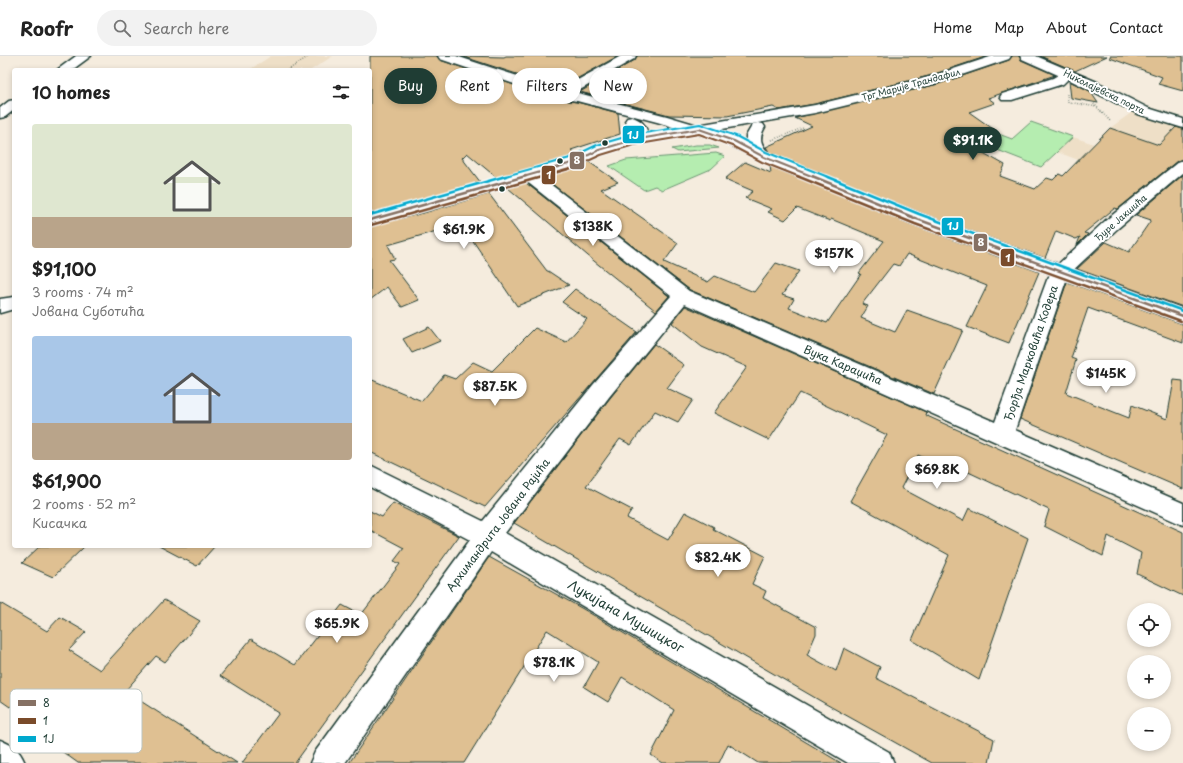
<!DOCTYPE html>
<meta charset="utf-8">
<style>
:root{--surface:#fff;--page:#f2f2f2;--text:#222;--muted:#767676;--line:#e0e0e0;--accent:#1f3d34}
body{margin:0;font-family:"Playpen Sans",sans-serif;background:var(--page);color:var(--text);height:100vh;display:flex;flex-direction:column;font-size:15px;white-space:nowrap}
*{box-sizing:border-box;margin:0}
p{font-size:13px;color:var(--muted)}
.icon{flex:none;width:22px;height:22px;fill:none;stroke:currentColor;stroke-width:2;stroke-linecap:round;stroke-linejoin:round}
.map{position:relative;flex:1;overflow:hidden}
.details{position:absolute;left:12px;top:12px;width:360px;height:480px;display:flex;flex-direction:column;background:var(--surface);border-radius:4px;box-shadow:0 2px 6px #0003}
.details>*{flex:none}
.guide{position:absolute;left:384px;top:12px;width:380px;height:36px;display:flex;gap:8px}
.controls{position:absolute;left:1127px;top:547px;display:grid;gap:8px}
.controls a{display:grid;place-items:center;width:44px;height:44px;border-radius:50%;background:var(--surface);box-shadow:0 2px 6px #0003;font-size:20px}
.price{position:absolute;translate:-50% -34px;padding:0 9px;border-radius:14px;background:#fff;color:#222;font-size:13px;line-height:26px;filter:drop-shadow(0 1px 2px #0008)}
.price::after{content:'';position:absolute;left:50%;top:24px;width:12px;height:9px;margin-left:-6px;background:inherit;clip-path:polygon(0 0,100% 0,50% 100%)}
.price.current{background:var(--accent);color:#fff}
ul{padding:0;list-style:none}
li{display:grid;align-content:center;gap:8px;height:212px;padding:0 20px}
li span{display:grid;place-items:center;height:124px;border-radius:4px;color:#555}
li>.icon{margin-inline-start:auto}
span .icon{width:72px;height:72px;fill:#fffc;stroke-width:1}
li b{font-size:17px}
h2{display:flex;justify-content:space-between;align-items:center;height:48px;padding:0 20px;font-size:17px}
.chip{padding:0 14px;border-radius:18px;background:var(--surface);box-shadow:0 2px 6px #0003;font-size:14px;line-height:36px}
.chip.current{background:var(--accent);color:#fff}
header{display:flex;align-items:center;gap:24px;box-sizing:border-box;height:56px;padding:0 20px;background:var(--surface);border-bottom:1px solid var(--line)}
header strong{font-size:19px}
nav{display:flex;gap:22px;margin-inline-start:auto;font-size:14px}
.search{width:280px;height:36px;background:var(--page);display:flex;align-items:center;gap:10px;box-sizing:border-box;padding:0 14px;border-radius:22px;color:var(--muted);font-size:15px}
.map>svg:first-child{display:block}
</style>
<header>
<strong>Roofr</strong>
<div class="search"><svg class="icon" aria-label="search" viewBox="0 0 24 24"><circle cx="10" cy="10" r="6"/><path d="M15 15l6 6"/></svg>Search here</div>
<nav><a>Home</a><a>Map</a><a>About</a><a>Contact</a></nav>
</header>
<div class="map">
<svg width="1183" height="707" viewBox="0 0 1183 707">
<rect width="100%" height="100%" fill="#f5ecde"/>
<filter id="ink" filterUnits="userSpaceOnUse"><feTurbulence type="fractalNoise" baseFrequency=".025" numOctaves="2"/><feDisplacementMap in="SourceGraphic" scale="8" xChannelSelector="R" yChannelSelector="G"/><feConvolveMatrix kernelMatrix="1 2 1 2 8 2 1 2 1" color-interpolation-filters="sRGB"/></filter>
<g filter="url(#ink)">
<path fill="#eedfc7" d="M271,0H333L311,14H249Z
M1131,57H1142L1183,73V91L1092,109L1057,96L1073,81L1094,88L1110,72Z"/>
<path fill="#b5edb0" stroke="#6a9572" d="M1031,66L1073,81L1041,111L982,88L996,77L1012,83Z
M696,89H710L719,92L678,96L672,93Z
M716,97L725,100L711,113L662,134L655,130L644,134L609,110L626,104Z"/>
<path fill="#dfc092" stroke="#1f3d34" d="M370,0H437L440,4L556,43L577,46L618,57L620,78L571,94L576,98L566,103L497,122L467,97L462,102L481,127L370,157Z
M461,0L504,1L506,0H618L560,32Z
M637,0H988L929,20L815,48L779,54L773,51L727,60L669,59L580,36L635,4Z
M1012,0H1019L1021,4L1055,19L988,42L995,47L969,56L996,75L967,88L1005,109L1000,120L1035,133L1047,122L1053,124L1059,118L1063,120L1110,72L1159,89L1176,71L1183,73V103L1177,105L1118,153L1115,152L1084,177L1088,178L1077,189L1080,181L1076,183L1056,175L1045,202L924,158L770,97L766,91L812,70L795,62L938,28L1009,4Z
M1040,0H1107L1075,15Z
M1110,0H1183V35L1158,28L1162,21L1110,2Z
M1069,25L1090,35L1098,47L1071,42Z
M589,106L618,126L601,133L678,187L664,206L708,226L715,220L754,236L776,207L799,215L782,239L794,243L789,252L827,267L861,218L859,217L884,185L831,163L830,165L797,152L785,164L768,156L772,153L745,142L753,135L725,123L745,106L771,117L770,110L910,168L1039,216L1009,287L967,271L987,230L907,198L899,210L893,208L862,248L868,250L861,262L895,276L907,254L963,274L934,338L690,234L544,122L577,111Z
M1183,119V251L1077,213L1106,186L1129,196L1151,164L1136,159Z
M526,127L669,240L656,255L594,205L508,132Z
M489,138L547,215H548L569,229L517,250L467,176L445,183L440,174L388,189L395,203L389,204L419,244L402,251L387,231L370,244V170L423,157Z
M1067,226L1183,268V287L1088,252L1071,302L1076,304L1066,337L1129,362L1132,349L1167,363L1174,324L1183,325V433L1020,363Z
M575,233L637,276L485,451L370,396V323L422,345L444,319L455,323L473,306L492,315L535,272L566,286L587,263L562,246Z
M685,250L926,356L925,359L1183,476V540L1137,518L1141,497L1108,480L1103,500L1044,470L1049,454L962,413L959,419L918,399L901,432L963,465L969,452L1028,482L979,624L912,584L949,499L850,445L887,379L800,337L769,384L714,357L747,311L702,291L672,267Z
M429,271L440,285L412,297L403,283Z
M654,288L684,309L667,332L693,344L678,366L655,355L631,389L620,383L586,430L632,454L627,462L668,484L685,456L714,471L713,473L765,500L752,528L766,535L763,542L816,571V578L807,599L836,615L844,592L880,611L876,622L994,683L989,707H932L824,647L514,467L610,342Z
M393,447L459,480L295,707H242L279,657L220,620L251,583L295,609L342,549L361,559L400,508L394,505L404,492L370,474V455L382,461Z
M40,490H85L53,521L22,507Z
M159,490H215L197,510Z
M489,501L583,553L841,707H758L728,688L719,707H663L651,699L674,654L622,621L608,646L584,631L598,606L547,574L464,707H349Z
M164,544L200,565L165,606L156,600L125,635L237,707H78L39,679L45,672L12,649L10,651L0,644V547L47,575L60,561L86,576L69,594L100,614Z"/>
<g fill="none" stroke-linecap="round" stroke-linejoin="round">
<g stroke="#1f3d34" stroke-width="3">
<path id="minor" d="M76,0H91L72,14H57Z
M621,0H636L634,3L566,42H556L554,39L556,36Z
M993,0H1011L1009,3L938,27L815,57L635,88L604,97L577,110L541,121L689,235L995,366L1047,224L1054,212L1105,165L1178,106L1183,104V117L1117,173L1068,219L1015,374L1183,447V469L685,248L609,341L505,477L889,696L894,707H848L491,496L345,707H310L315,696L470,484L370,431V409L483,465L593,329L671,240L526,125L423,156L370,169V159L567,104L594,91L633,80L815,49L929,21Z
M1020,0H1036L1097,26L1148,52L1183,63V72L1138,58L1068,23L1063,28L1012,44H1002L1000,41L1002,38L1053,22L1058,19L1022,3Z
M14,44V54L5,61L0,62V52L9,45Z
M14,241V253L0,257V243Z
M0,684C14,690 19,693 25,707H0Z"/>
</g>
<g stroke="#1f3d34" stroke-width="3">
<path id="major" d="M438,0H456L563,35L578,37L667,60L731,79L746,86V80L753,68L758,67L763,68L765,71C758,83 761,88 769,98L923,159L1183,253V267L911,167L759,104L721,85L657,66L577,45L556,42L440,3Z
M632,61C639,63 645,67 647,75C642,83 638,90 628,87L626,84L633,75L625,65L627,62Z"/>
</g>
<path stroke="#1f3d34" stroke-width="1.5" stroke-dasharray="0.5 2" stroke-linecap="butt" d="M288,14L309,0
M1067,38L1068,46L1097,51
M1094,48L1111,66
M772,84L803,72"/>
<use href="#minor" fill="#fff" fill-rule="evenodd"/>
<use href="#major" fill="#fff" fill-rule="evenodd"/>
<g stroke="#fff" stroke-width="4">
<path id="bus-1-far1" d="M523,121L572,107L599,94L633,84L699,73L734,85L764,101L814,121"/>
</g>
<g stroke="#fff" stroke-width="5">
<path id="bus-1" d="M812,120L917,163L1183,260
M370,164L526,120"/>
</g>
<g stroke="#fff" stroke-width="4">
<path id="bus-2-far1" d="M541,121L573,112L601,99L634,89L699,78L732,90L762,106L800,121"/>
</g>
<g stroke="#fff" stroke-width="5">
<path id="bus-2" d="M797,120L915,168L1181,265
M371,169L545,120"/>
</g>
<g stroke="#fff" stroke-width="4">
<path id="bus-3-far1" d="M502,121L570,102L597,89L632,79L700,68L736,80L766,96L828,121"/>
</g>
<g stroke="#fff" stroke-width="5">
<path id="bus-3" d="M826,120L919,158L1183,255
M370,159L506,120"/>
</g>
<use href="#bus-1-far1" stroke="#867164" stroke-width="2"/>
<use href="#bus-1" stroke="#867164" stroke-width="2.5"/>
<use href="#bus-2-far1" stroke="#7a4b2a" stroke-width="2"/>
<use href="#bus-2" stroke="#7a4b2a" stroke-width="2.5"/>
<use href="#bus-3-far1" stroke="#00a9ce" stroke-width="2"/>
<use href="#bus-3" stroke="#00a9ce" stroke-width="2.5"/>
</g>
</g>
<g fill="#1f3d34" stroke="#fff" stroke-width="1.5">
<circle cx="605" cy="87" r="3.5"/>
<circle cx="560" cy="105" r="3.5"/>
<circle cx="502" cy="133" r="3.5"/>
</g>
<g text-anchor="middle" stroke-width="4" stroke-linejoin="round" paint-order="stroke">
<g font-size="9" fill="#1f3d34" stroke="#fff">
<text transform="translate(911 29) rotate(-15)" y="3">Трг Марије Трандафил</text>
<text transform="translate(1104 36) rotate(26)" y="3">Николајевска порта</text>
<text transform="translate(1121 162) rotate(-41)" y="3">Ђуре Јакшића</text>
</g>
<g font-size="11" fill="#1f3d34" stroke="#fff">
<text transform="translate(1031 297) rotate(-71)" y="4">Ђорђа Марковића Кодера</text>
<text transform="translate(843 309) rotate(23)" y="4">Вука Караџића</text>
<text transform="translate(498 469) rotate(-53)" y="4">Архимандрита Јована Рајића</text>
</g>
<g font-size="13" fill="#1f3d34" stroke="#fff">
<text transform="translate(626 560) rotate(30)" y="5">Лукијана Мушицког</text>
</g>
</g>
<rect x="10" y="633" width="132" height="64" rx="6" fill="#fff" stroke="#bcc5c2" stroke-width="1"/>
<rect x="18" y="644" width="18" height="6" fill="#867164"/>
<rect x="18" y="662" width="18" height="6" fill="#7a4b2a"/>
<rect x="18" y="680" width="18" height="6" fill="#00a9ce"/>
<g font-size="11" fill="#1f3d34">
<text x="43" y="651">8</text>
<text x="43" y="669">1</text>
<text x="43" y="687">1J</text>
</g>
<g stroke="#fff" stroke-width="1.5">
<rect x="622" y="69" width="23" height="19" rx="4" fill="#00a9ce"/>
<rect x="569" y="95" width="16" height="19" rx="4" fill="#867164"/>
<rect x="541" y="109" width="15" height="20" rx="4" fill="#7a4b2a"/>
<rect x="941" y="161" width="23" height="19" rx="4" fill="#00a9ce"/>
<rect x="973" y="177" width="15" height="19" rx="4" fill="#867164"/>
<rect x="1000" y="192" width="15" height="19" rx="4" fill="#7a4b2a"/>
</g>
<g font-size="11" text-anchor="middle" font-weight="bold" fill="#fff">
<text x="633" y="83">1J</text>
<text x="577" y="108">8</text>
<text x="549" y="123">1</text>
<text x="953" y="174">1J</text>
<text x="981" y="190">8</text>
<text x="1008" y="206">1</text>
</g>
</svg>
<div class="controls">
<a><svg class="icon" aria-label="locate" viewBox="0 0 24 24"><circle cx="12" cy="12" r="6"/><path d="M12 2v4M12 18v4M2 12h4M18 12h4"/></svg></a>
<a>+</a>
<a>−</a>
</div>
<b class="price current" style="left:973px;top:105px">$91.1K</b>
<b class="price" style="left:593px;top:191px">$138K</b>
<b class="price" style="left:464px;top:194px">$61.9K</b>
<b class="price" style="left:834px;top:218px">$157K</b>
<b class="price" style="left:1106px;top:338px">$145K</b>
<b class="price" style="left:495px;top:351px">$87.5K</b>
<b class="price" style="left:937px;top:434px">$69.8K</b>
<b class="price" style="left:718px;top:522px">$82.4K</b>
<b class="price" style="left:337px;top:588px">$65.9K</b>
<b class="price" style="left:554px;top:627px">$78.1K</b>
<div class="guide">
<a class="chip current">Buy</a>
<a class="chip">Rent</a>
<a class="chip">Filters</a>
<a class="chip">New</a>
</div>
<section class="details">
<h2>10 homes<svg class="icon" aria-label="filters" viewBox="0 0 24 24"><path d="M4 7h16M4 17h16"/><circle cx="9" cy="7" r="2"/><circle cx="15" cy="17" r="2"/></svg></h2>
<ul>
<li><span style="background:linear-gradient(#dfe7d0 75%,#b9a48a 0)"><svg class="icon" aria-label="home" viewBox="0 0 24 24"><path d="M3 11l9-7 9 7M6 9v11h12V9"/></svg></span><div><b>$91,100</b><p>3 rooms · 74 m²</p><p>Јована Суботића</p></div></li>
<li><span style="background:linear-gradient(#a9c7e8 70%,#b9a48a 0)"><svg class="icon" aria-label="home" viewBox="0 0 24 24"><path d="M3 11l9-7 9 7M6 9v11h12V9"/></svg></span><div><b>$61,900</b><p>2 rooms · 52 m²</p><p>Кисачка</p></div></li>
</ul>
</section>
</div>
